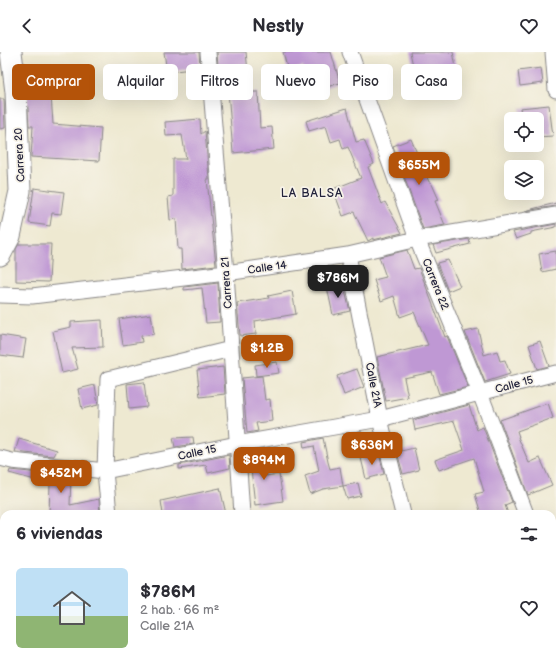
<!DOCTYPE html>
<html lang="es">
<meta charset="utf-8">
<style>
:root{--surface:#fff;--page:#f2f2f3;--text:#2b2b33;--muted:#7c7c81;--accent:#b45309}
body{margin:0;font-family:"Balsamiq Sans",sans-serif;background:var(--page);color:var(--text);height:100vh;display:flex;flex-direction:column;font-size:15px;white-space:nowrap}
*{box-sizing:border-box;margin:0}
p{font-size:13px;color:var(--muted)}
.icon{flex:none;width:22px;height:22px;fill:none;stroke:currentColor;stroke-width:2;stroke-linecap:round;stroke-linejoin:round}
.map{position:relative;flex:1;overflow:hidden}
.side{position:absolute;left:0px;top:458px;width:556px;height:156px;display:flex;flex-direction:column;background:var(--surface);border-radius:12px 12px 0 0;box-shadow:0 4px 16px #0002}
.side>*{flex:none}
.banner{position:absolute;left:12px;top:12px;width:532px;height:36px;display:flex;gap:8px}
.fabs{position:absolute;left:504px;top:60px;display:grid;gap:8px}
.fabs a{display:grid;place-items:center;width:40px;height:40px;border-radius:6px;background:var(--surface);box-shadow:0 4px 16px #0002;font-size:20px}
.price{position:absolute;translate:-50% -34px;padding:0 9px;border-radius:8px;background:var(--accent);color:#fff;font-size:13px;line-height:26px;filter:drop-shadow(0 1px 2px #0008)}
.price::after{content:'';position:absolute;left:50%;top:24px;width:12px;height:9px;margin-left:-6px;background:inherit;clip-path:polygon(0 0,100% 0,50% 100%)}
.price.on{background:#222;color:#fff}
ul{padding:0;list-style:none}
li{display:flex;align-items:center;gap:12px;height:100px;padding:0 16px}
li span{display:grid;place-items:center;flex:none;width:112px;height:80px;border-radius:6px;color:#555}
li>.icon{margin-inline-start:auto}
span .icon{width:48px;height:48px;fill:#fffc;stroke-width:1}
li b{font-size:17px}
h2{display:flex;justify-content:space-between;align-items:center;height:48px;padding:0 16px;font-size:17px}
.tag{padding:0 14px;border-radius:6px;background:var(--surface);box-shadow:0 4px 16px #0002;font-size:14px;line-height:36px}
.tag.on{background:var(--accent);color:#fff}
header{display:flex;justify-content:space-between;align-items:center;height:52px;padding:0 16px;background:var(--surface);font-size:18px;font-weight:800}
.map>svg:first-child{display:block}
</style>
<header><svg class="icon" aria-label="back" viewBox="0 0 24 24"><path d="M15 5l-7 7 7 7"/></svg>Nestly<svg class="icon" aria-label="heart" viewBox="0 0 24 24"><path d="M12 20l-8-8c-3-5 5-10 8-4 3-6 11-1 8 4z"/></svg></header>
<div class="map">
<svg width="556" height="614" viewBox="0 0 556 614">
<rect width="100%" height="100%" fill="#f7f3e8"/>
<filter id="ink" filterUnits="userSpaceOnUse"><feTurbulence type="fractalNoise" baseFrequency=".025" numOctaves="2"/><feDisplacementMap in="SourceGraphic" scale="8" xChannelSelector="R" yChannelSelector="G"/><feConvolveMatrix kernelMatrix="1 2 1 2 8 2 1 2 1" color-interpolation-filters="sRGB"/></filter>
<filter id="wash" filterUnits="userSpaceOnUse"><feTurbulence type="fractalNoise" baseFrequency=".012" numOctaves="4" result="noise"/><feDisplacementMap in="SourceGraphic" scale="16" xChannelSelector="R" yChannelSelector="G"/><feGaussianBlur stdDeviation="0.9" result="paint"/><feColorMatrix in="noise" values="0 0 0 0 0 0 0 0 0 0 0 0 0 0 0 0 0 1.4 0 .05"/><feComposite in="paint" operator="in"/></filter>
<g filter="url(#wash)">
<rect width="100%" height="100%" fill="#eee9d1"/>
<g id="blocks">
<path fill="#bf98d4" d="M164,0H199L200,16L167,20Z
M217,0H246L250,40H258L260,76L272,75L274,97L233,101L226,14L218,15Z
M283,0H331L340,31L310,40L303,15L288,19Z
M410,0H453L456,15L439,18L440,23L416,28Z
M49,14L53,72L101,76L99,109L31,105L33,74H29L25,16Z
M541,16L543,31L520,34L518,19Z
M0,47H4L5,76L0,77Z
M549,53L553,84L537,85V67H522L520,56Z
M347,56L356,90L364,88L374,112L368,115L382,152L385,150L402,181L373,188V186L368,189L354,160L343,164L333,137L361,126L348,95L343,97L340,87L331,90L326,74L309,79L306,69Z
M200,67L201,82L205,79L209,127H207L216,213L182,217L181,197H178L176,167L170,168L168,145L173,144V107H186L182,83L166,84L165,70Z
M411,87L429,130H431L439,148L435,149L445,173L423,177L393,94Z
M34,136L64,140L61,162L52,161L50,174L29,171Z
M556,151V154L525,159L536,156Z
M556,172V175L531,180V182L516,187L513,180Z
M469,187L470,192L436,201L433,193Z
M19,192H51L49,230L16,229V197Z
M407,198L414,217L419,216L445,285L447,284L468,335L439,342L432,320L404,326L408,345L386,349L377,305L428,293L414,260L400,265L394,244L381,249L374,228L386,225L379,205Z
M556,199V217L542,220L539,202Z
M448,208L460,234L448,239L437,211Z
M218,231L220,270L206,271L202,236L184,238V235Z
M343,231L350,259L333,263L327,235Z
M292,239L296,262L255,269L256,282L240,284L237,251L269,246L268,244Z
M151,262L154,282L141,284L142,290L123,293L119,267Z
M102,268L103,295L72,296L78,317L62,321L53,279L71,275V270Z
M478,277L484,303L497,299L500,309L505,308L510,322L485,330L465,280Z
M0,283L26,287L23,306L0,303Z
M540,289L549,314L537,317L529,293Z
M277,310L279,321L256,324L255,313Z
M223,315L225,342L200,345L197,318Z
M357,317L364,335L344,343L337,324Z
M262,324L265,348L270,347L272,369L256,371L258,379L247,381L242,326Z
M144,330L147,355L129,357L127,332Z
M95,333L98,353L82,357L78,337Z
M548,351L553,366L517,379L519,385H518L529,411L540,406L552,433L528,443L500,368Z
M469,353L477,378L483,375L512,450L505,453L508,462H481L475,442L484,440L474,406L439,418L435,408L464,398L454,369L415,378L413,368Z
M193,385L194,392L175,395L173,386Z
M323,386L328,410L330,417L340,415L343,434L323,437L310,442L305,424L319,419L314,394L304,396L303,390Z
M19,387L57,398L54,404L15,400Z
M414,396L419,418L403,422L397,400Z
M261,397L266,424L279,422L283,449L255,453L249,399Z
M379,401L384,422L366,427L361,406Z
M229,403L230,416L208,421L206,413L179,417V413Z
M10,418L71,424L70,453L99,447L100,462H49L50,432L9,421Z
M358,431L361,444L347,447L343,434Z
M220,436L226,462H163L161,449Z"/>
</g>
</g>
<g filter="url(#ink)">
<use href="#blocks" fill-opacity="0" stroke="#888686" stroke-width="1"/>
<g fill="none" stroke-linecap="round" stroke-linejoin="round">
<g stroke="#888686" stroke-width="17">
<path id="street" d="M208,0L226,221L242,462
M350,0L417,187L480,341L526,462
M553,0L556,38
M348,203L380,367L403,462
M0,243L32,244L226,221L348,203L417,187L556,163
M0,406L12,409L105,419L237,392L380,367L556,321
M109,462L105,419L108,327L231,297
M552,530L556,541
M0,588L4,589
M55,610L65,614
M122,610V614
M252,610L253,614
M439,610L440,614"/>
</g>
<g stroke="#888686" stroke-width="23">
<path id="secondary" d="M0,203L10,184L20,139L16,40L11,0"/>
</g>
<use href="#street" stroke="#fff" stroke-width="15"/>
<use href="#secondary" stroke="#fff" stroke-width="21"/>
</g>
</g>
<g text-anchor="middle" stroke-width="3.5" stroke-linejoin="round" paint-order="stroke">
<g font-size="11" fill="#22223b" stroke="#f7f3e8">
<text transform="translate(19 103) rotate(-93)" y="4">Carrera 20</text>
<text transform="translate(267 215) rotate(-8)" y="4">Calle 14</text>
<text transform="translate(226 231) rotate(-94)" y="4">Carrera 21</text>
<text transform="translate(436 232) rotate(68)" y="4">Carrera 22</text>
<text transform="translate(514 332) rotate(-15)" y="4">Calle 15</text>
<text transform="translate(374 333) rotate(79)" y="4">Calle 21A</text>
<text transform="translate(197 400) rotate(-12)" y="4">Calle 15</text>
</g>
<g font-size="12" letter-spacing="1" fill="#22223b" stroke="#f7f3e8">
<text x="312" y="145">LA BALSA</text>
</g>
</g>
</svg>
<div class="fabs">
<a><svg class="icon" aria-label="locate" viewBox="0 0 24 24"><circle cx="12" cy="12" r="6"/><path d="M12 2v4M12 18v4M2 12h4M18 12h4"/></svg></a>
<a><svg class="icon" aria-label="layers" viewBox="0 0 24 24"><path d="M12 4l9 5-9 5-9-5zM3 14l9 5 9-5"/></svg></a>
</div>
<b class="price" style="left:419px;top:134px">$655M</b>
<b class="price on" style="left:338px;top:247px">$786M</b>
<b class="price" style="left:267px;top:317px">$1.2B</b>
<b class="price" style="left:372px;top:414px">$636M</b>
<b class="price" style="left:264px;top:429px">$894M</b>
<b class="price" style="left:61px;top:442px">$452M</b>
<div class="banner">
<a class="tag on">Comprar</a>
<a class="tag">Alquilar</a>
<a class="tag">Filtros</a>
<a class="tag">Nuevo</a>
<a class="tag">Piso</a>
<a class="tag">Casa</a>
</div>
<section class="side">
<h2>6 viviendas<svg class="icon" aria-label="filters" viewBox="0 0 24 24"><path d="M4 7h16M4 17h16"/><circle cx="9" cy="7" r="2"/><circle cx="15" cy="17" r="2"/></svg></h2>
<ul>
<li><span style="background:linear-gradient(#bfe0f5 60%,#8fb573 0)"><svg class="icon" aria-label="home" viewBox="0 0 24 24"><path d="M3 11l9-7 9 7M6 9v11h12V9"/></svg></span><div><b>$786M</b><p>2 hab. · 66 m²</p><p>Calle 21A</p></div><svg class="icon" aria-label="heart" viewBox="0 0 24 24"><path d="M12 20l-8-8c-3-5 5-10 8-4 3-6 11-1 8 4z"/></svg></li>
</ul>
</section>
</div>
